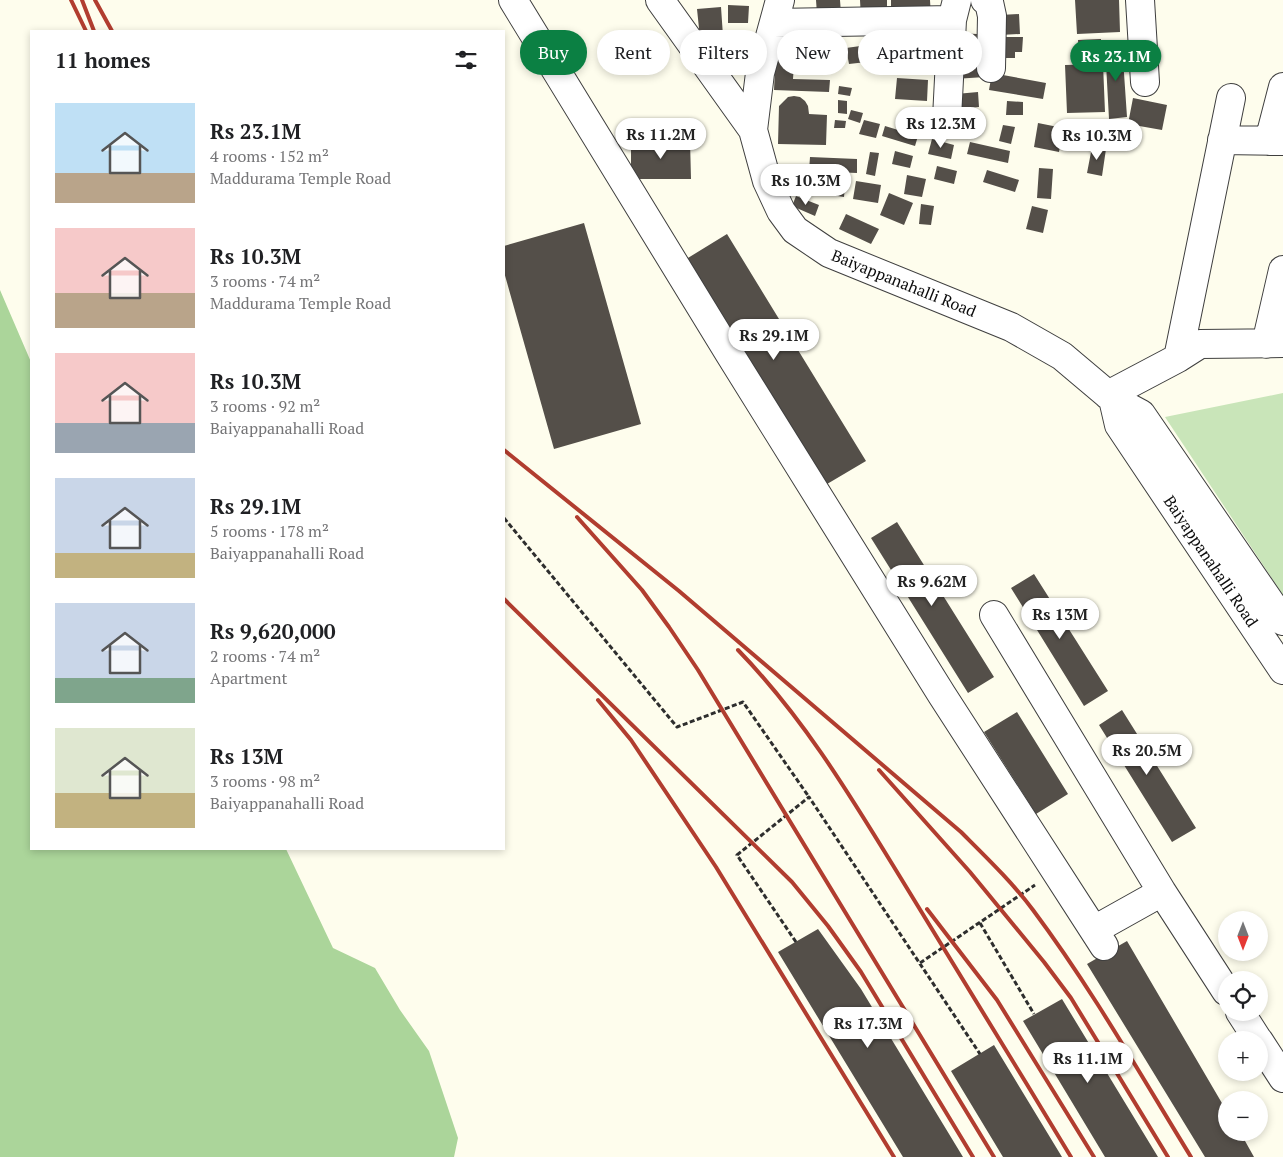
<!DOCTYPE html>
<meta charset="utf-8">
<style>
:root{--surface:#fff;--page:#f2f2f2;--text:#202124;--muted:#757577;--accent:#0b8043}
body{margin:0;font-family:"PT Serif",serif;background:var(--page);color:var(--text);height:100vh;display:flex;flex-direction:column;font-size:19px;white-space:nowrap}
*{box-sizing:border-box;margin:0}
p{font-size:16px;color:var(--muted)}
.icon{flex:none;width:28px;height:28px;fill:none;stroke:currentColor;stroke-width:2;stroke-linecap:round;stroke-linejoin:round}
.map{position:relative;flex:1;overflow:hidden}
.panel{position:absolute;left:30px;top:30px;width:475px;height:820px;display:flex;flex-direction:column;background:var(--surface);border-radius:0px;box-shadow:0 2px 8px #0003}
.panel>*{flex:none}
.guide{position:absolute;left:520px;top:30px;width:475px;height:45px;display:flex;gap:10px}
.needle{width:32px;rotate:180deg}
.buttons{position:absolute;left:1218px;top:911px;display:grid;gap:10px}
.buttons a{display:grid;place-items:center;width:50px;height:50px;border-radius:50%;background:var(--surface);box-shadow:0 2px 8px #0003;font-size:25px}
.price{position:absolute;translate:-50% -42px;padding:0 11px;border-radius:18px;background:#fff;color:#222;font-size:16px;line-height:32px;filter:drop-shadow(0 1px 2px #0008)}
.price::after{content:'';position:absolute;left:50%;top:30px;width:15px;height:11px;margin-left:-8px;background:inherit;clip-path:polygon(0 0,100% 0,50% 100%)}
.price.on{background:var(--accent);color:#fff}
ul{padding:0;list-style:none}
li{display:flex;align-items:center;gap:15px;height:125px;padding:0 25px}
li span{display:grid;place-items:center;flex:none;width:140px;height:100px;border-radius:0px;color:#555}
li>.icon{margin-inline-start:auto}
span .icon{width:60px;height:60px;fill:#fffc;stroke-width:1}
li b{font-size:21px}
h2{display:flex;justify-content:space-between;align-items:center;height:60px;padding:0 25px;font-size:21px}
.tag{padding:0 18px;border-radius:22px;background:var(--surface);box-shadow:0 2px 8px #0003;font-size:18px;line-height:45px}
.tag.on{background:var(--accent);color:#fff}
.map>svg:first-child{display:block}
</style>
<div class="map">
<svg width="1283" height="1157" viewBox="0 0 1283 1157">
<rect width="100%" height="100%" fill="#fefded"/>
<path fill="#c9e5b9" d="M1283,393V595L1165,417Z"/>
<path fill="#abd59a" d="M0,290L31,362V849H286L333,948L375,968L400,1010L429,1051L458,1138L454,1157H0Z"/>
<path fill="#544f49" d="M816,0H840L841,13L817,14Z
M860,0H887V18L861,19Z
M891,0H930L931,17L891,18Z
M1075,0H1119L1120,32L1077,34Z
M728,5L749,6L748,23H728Z
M721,7L723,36L700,38L697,9Z
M1019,14L1020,34L1000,35V15Z
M956,33L977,34L976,46L955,44Z
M999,37H1023L1022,52H1015V58H998Z
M1101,39V58H1079L1078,40Z
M882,43L884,60L849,64L846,48Z
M833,44L834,67L805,68V45Z
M1122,44L1127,117L1109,119L1105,45Z
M776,48L795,49L793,79L830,80L829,92L774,90Z
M897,49L926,52L924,69L895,66Z
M984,55L985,77L954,79L953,56Z
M1103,64L1105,112L1067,113L1065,65Z
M992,73L1046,83L1043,99L989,90Z
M897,78L928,80L927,101L895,99Z
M839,86L852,88L850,96L838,94Z
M978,92L979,107L957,109L956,94Z
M794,96L800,97L805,101L808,106L809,114L827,115L826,145L778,144L779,106L788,97Z
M1133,98L1167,105L1162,130L1128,124Z
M838,100L847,101V114L838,113Z
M1007,101L1023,102V115H1006Z
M851,110L863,113L860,123L848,119Z
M835,120L846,121L845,128H834Z
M864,120L880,124L876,138L859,134Z
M1038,123L1063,128L1059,152L1034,147Z
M1003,125L1015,127L1011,144L999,141Z
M885,126L918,136L915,146L882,136Z
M932,139L954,145L951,159L928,154Z
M690,140L691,179H631V141Z
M970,142L1010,151L1008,163L967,154Z
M1092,147L1106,149L1102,176L1087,173Z
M895,151L913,156L910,168L892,164Z
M870,152L879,153L875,176L866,174Z
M810,157L857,159V173L809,171Z
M937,166L957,171L954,184L934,179Z
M1039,168L1053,169L1051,199L1037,198Z
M987,170L1019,180L1015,192L983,182Z
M907,175L926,179L922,197L904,194Z
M800,179L845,186L844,197L798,190Z
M856,181L881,185L878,203L853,199Z
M889,193L913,203L904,225L880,215Z
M796,196L819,205L815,216L792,206Z
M921,204L934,206L931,225L919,224Z
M1032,206L1048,210L1043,233L1026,229Z
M846,214L879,229L871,244L839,229Z
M584,223L641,424L554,449L504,272V246Z
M727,234L866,461L822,487L683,261Z
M897,522L994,677L968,693L871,538Z
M1034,574L1108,691L1084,706L1011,588Z
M1122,710L1196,828L1172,842L1099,725Z
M1017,712L1068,794L1036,814L984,732Z
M818,929L861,989L963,1157H903L778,952Z
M1127,941L1226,1110V1132H1240L1254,1157H1205L1087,964Z
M1062,999L1158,1157H1105L1023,1021Z
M994,1045L1062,1157H1003L951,1071Z"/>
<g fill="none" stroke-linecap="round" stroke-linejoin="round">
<g stroke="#3f3f3f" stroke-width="30">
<path id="minor" d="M513,0L729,353L942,695L1104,946
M660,0L753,130L767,181L781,211L795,230L829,253L1011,327L1062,356L1113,399L1141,414L1283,621
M985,0L989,2L992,16L991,68
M1140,0L1145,82
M774,23L952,20
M947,118L952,20L957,0
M753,130L760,73L780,0
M1222,140L1283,141
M1269,141L1283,87
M1266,344L1283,270
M1178,358L1231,98
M1108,395L1178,358L1200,344L1283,343
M1113,399L1119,425L1283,670
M994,615L1162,892L1226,991
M1094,930L1162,892
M1240,1012L1258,1040
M1259,1041L1283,1078"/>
</g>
<path stroke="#2e2e2e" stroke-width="3" stroke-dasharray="5 2.5" stroke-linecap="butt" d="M504,518L677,727L743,702L809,797
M980,923L1034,1014
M796,942L737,855L809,797L980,1054
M920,963L1035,885"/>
<use href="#minor" stroke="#fff" stroke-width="28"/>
<path stroke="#b13d2f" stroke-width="4" d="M71,0L86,31
M82,0L94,31
M95,0L112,31
M504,450L679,591L961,832C986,857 1012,882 1033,910C1092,989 1140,1074 1191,1157
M577,517L642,590L669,627L698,670L994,1157
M504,599L792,882L828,926L861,972L973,1157
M738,650C806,720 854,802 905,885C960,975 1016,1066 1071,1157
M598,700L631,740L716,867L894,1157
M879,770L970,872L1044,962L1071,998L1168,1157
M927,909L997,1000L1094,1157"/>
</g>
<g text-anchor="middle" stroke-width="5" stroke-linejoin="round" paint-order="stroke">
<g font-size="16" fill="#0c0c0c" stroke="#fff">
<text transform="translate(904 283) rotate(22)" y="6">Baiyappanahalli Road</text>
<text transform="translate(1211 561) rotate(56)" y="6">Baiyappanahalli Road</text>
</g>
</g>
</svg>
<div class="buttons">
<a><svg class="needle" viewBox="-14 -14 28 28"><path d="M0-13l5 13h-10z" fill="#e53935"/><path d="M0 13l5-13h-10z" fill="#757577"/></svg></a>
<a><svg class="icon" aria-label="locate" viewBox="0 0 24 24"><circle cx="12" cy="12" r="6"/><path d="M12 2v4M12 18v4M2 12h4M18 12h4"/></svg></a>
<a>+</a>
<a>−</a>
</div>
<b class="price on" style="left:1116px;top:82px">Rs 23.1M</b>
<b class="price" style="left:941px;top:149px">Rs 12.3M</b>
<b class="price" style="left:661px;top:160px">Rs 11.2M</b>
<b class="price" style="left:1097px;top:161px">Rs 10.3M</b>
<b class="price" style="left:806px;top:206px">Rs 10.3M</b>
<b class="price" style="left:774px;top:361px">Rs 29.1M</b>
<b class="price" style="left:932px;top:607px">Rs 9.62M</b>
<b class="price" style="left:1060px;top:640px">Rs 13M</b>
<b class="price" style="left:1147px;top:776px">Rs 20.5M</b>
<b class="price" style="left:868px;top:1049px">Rs 17.3M</b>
<b class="price" style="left:1088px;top:1084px">Rs 11.1M</b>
<div class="guide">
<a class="tag on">Buy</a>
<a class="tag">Rent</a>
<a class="tag">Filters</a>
<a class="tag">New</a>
<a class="tag">Apartment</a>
</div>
<section class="panel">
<h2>11 homes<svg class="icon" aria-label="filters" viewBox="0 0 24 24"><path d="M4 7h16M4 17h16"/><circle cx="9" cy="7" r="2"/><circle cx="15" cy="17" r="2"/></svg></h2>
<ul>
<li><span style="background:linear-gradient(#bfe0f5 70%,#b9a48a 0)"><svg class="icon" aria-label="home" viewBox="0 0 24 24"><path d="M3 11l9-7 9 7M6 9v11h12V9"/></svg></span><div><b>Rs 23.1M</b><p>4 rooms · 152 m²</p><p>Maddurama Temple Road</p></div></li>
<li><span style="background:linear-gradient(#f6c9c9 65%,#b9a48a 0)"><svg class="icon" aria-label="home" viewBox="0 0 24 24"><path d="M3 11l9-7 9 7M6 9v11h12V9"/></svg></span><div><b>Rs 10.3M</b><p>3 rooms · 74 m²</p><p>Maddurama Temple Road</p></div></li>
<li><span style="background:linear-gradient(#f6c9c9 70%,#9aa5b1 0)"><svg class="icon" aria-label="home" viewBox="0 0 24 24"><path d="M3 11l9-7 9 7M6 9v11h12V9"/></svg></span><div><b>Rs 10.3M</b><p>3 rooms · 92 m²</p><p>Baiyappanahalli Road</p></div></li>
<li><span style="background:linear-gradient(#c9d6e8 75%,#c2b280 0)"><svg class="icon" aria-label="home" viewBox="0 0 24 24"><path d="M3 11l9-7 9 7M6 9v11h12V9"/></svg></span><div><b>Rs 29.1M</b><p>5 rooms · 178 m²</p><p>Baiyappanahalli Road</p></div></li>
<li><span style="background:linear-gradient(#c9d6e8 75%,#7fa58c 0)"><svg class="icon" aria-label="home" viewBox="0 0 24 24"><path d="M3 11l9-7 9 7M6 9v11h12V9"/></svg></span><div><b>Rs 9,620,000</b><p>2 rooms · 74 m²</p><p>Apartment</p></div></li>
<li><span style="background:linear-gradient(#dfe7d0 65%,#c2b280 0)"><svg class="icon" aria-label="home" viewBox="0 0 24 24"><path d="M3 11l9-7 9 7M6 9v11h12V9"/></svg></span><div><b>Rs 13M</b><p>3 rooms · 98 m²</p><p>Baiyappanahalli Road</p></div></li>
</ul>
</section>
</div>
